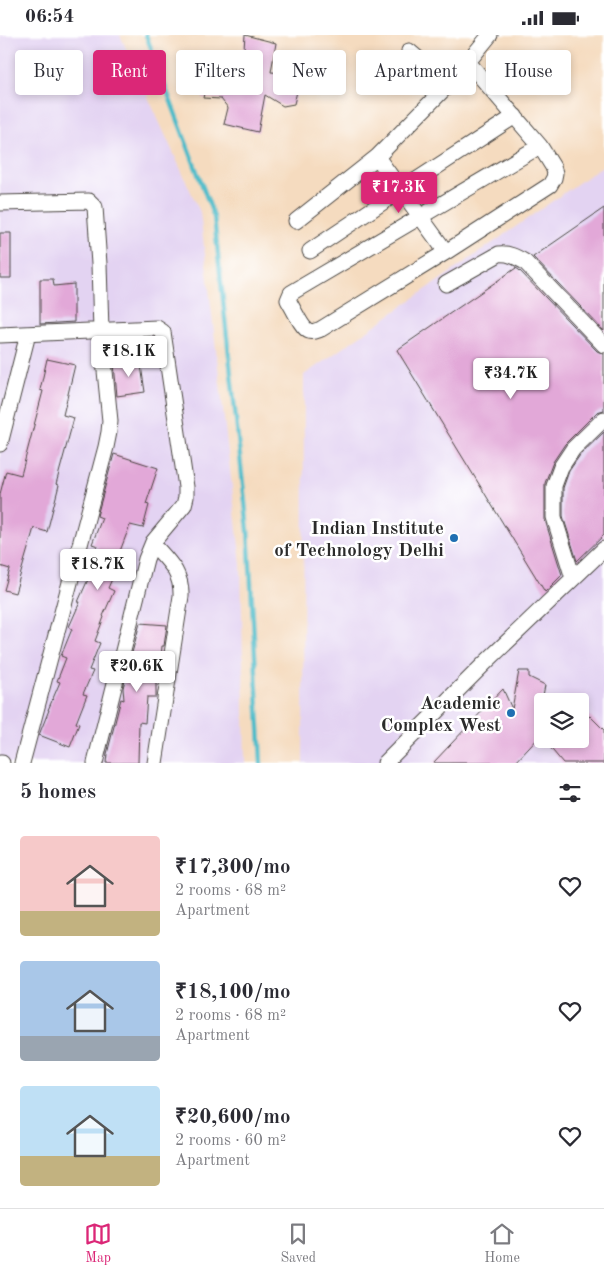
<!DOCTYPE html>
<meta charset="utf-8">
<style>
:root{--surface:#fff;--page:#f7f7f7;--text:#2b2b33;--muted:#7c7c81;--line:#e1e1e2;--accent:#db2777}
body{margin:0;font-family:"Old Standard TT",serif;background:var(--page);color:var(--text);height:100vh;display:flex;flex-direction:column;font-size:19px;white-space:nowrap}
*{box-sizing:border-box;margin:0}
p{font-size:16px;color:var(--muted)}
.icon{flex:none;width:28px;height:28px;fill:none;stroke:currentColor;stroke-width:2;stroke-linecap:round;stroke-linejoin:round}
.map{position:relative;height:728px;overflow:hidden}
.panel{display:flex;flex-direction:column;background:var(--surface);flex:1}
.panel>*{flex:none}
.top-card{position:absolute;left:15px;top:15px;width:575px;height:45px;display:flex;gap:10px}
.controls{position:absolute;left:534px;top:658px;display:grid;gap:10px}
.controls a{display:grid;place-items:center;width:55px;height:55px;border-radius:5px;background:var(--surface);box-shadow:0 2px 8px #0003;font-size:25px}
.price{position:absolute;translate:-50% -42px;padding:0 11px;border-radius:5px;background:#fff;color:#222;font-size:16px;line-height:32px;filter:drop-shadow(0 1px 2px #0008)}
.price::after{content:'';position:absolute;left:50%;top:30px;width:15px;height:11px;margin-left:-8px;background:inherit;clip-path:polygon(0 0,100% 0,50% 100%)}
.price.on{background:var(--accent);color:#fff}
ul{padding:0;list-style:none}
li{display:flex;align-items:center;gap:15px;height:125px;padding:0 20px}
li span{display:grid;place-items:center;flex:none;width:140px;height:100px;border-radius:5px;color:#555}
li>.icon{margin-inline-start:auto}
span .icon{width:60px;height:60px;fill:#fffc;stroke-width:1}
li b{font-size:21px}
h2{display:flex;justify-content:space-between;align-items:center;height:60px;padding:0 20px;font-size:21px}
.pill{padding:0 18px;border-radius:5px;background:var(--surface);box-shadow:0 2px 8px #0003;font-size:18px;line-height:45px}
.pill.on{background:var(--accent);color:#fff}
.status{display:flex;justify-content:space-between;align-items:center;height:35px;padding:0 25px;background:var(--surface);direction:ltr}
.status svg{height:14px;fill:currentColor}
.dock{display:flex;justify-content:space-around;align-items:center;height:70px;border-top:1px solid var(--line);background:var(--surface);font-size:14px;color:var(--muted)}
.dock a{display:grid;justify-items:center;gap:2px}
.dock .on{color:var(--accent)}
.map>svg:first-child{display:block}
</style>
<div class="status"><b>06:54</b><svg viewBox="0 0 49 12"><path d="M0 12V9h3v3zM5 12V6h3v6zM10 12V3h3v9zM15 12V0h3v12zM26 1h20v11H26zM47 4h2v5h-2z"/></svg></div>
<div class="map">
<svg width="604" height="728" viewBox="0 0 604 728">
<rect width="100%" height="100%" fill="#fff"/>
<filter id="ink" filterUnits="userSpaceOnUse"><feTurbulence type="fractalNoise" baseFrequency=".02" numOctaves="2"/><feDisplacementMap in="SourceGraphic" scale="10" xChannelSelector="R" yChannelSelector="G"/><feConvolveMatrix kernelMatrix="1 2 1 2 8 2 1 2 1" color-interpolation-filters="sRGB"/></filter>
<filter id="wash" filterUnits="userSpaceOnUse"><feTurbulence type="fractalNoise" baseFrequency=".0096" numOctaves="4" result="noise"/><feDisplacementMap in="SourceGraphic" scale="20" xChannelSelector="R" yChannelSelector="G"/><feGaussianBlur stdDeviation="1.12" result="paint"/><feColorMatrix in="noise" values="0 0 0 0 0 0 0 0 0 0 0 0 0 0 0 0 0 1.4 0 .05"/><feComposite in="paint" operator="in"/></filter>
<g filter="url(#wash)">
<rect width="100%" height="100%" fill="#f5dbbf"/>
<path fill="#e3d3f2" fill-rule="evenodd" d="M0,0H120L200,177L241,529L245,728H0Z
M604,130V728H303L304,340ZM542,666H580V704H542Z"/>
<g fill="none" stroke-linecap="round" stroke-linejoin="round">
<path stroke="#4fbcc9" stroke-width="4.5" d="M146,0L214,182L248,495L261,728"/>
</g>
<g id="blocks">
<path fill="#e2a8d8" d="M245,0L276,8L271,37L296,39L298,52L294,69L283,71L265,60L258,97L224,89L228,73L221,64L203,63L211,28L232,35L243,28Z
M604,173V296L533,222Z
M0,198H11V243H0Z
M516,233L519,235L597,316L604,319V375L597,377L565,409L553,427L545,448V485L562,540L545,557L397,315Z
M40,244H53L54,251L74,249V287L40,289Z
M47,324L75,330L63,380L74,383L56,449L59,450L47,497L34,493L15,558L4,555L10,534L0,531V459L6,436L21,440L43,356L40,355Z
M140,324L145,357L117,361L114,329Z
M604,397V500L577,526L563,481V453L569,436L580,420Z
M114,419L158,433L146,469L149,470L143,493L130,490L117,524L120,526L108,553L114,556L103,581L104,582L95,606L100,608L89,635L93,636L83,659L87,660L76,688L79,689L70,712L39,700L49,675H48L60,647L57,646L66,623L61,621L72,594L69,592L80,567H78L90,540L86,538L98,511L92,509L102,483L97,481Z
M140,588L167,590L164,611H162L160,637H156V662H147L145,688L139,687L138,728H106L107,719L121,664L124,665L123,653L126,641H128V633Z
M519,636H529V642L545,650L542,666V699L515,728H433L503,654L512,674Z
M580,674L589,682L590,681L604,695V728H563L543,704H580Z"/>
</g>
</g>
<g filter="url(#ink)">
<use href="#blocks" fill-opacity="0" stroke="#494541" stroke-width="1"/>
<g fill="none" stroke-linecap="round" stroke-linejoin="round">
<g stroke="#494541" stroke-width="17">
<path id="minor" d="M409,16L443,45H448L468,27L490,0
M468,27L540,111L553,132L555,138L554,143L550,150L446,217L321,294C318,295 313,298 309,296C302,294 292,271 288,265L291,258L540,111
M377,122L446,217
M0,168L89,166L95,172L99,229L101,296L110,386L109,397L106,412L22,728
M296,186L377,122L440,58L444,54L448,45
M310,216L401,155L515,81
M446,249L499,219C509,218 516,222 525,227L604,310
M0,300L157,293L163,297L186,452V462L184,470L153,507L146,524L95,728
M0,409L28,299
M153,509C168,526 182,537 181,561L155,728
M573,543L554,482V451L561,432L573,414L604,384
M0,728H2
M385,728L485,628L604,514"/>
</g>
<use href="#minor" stroke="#fff" stroke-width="15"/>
</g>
</g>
<g fill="#1f6fb2" stroke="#fff" stroke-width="2">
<circle cx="454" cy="503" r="5"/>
<circle cx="511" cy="678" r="5"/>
</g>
<g text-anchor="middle" stroke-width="5" stroke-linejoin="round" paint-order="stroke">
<g font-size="19" font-weight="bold" fill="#2b2b2b" stroke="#fff" text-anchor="end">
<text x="444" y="499">Indian Institute<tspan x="444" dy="22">of Technology Delhi</tspan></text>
<text x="501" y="674">Academic<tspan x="501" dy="22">Complex West</tspan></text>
</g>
</g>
</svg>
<div class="controls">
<a><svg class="icon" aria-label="layers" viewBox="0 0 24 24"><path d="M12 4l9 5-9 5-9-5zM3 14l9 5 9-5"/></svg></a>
</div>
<b class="price on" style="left:399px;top:179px">₹17.3K</b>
<b class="price" style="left:129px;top:343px">₹18.1K</b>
<b class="price" style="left:511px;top:365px">₹34.7K</b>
<b class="price" style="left:98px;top:556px">₹18.7K</b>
<b class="price" style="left:137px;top:658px">₹20.6K</b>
<div class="top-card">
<a class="pill">Buy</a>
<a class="pill on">Rent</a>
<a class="pill">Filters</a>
<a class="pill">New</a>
<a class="pill">Apartment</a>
<a class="pill">House</a>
</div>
</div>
<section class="panel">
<h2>5 homes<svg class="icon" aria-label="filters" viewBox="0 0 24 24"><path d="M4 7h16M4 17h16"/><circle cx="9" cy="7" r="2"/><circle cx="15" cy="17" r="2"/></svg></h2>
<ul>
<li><span style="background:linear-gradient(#f6c9c9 75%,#c2b280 0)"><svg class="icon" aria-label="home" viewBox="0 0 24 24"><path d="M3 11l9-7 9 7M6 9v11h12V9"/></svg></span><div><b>₹17,300/mo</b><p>2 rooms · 68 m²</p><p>Apartment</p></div><svg class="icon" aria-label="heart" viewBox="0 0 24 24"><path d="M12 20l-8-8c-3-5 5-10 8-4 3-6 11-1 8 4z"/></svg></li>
<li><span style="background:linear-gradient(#a9c7e8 75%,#9aa5b1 0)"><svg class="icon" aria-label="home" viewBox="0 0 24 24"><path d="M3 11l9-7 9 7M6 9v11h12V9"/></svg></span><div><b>₹18,100/mo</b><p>2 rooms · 68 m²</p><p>Apartment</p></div><svg class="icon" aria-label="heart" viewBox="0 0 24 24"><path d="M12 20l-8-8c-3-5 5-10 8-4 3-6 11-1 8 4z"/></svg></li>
<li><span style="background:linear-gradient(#bfe0f5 70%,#c2b280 0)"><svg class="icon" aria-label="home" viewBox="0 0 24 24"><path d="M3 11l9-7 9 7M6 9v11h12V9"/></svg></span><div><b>₹20,600/mo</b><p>2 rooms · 60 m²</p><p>Apartment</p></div><svg class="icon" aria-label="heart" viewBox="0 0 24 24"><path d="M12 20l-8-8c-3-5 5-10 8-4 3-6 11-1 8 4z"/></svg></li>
</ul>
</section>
<nav class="dock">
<a class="on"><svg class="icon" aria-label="map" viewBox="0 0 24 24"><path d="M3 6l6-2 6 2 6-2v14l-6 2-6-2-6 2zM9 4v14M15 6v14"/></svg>Map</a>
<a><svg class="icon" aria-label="saved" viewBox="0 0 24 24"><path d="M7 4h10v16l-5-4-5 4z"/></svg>Saved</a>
<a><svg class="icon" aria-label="home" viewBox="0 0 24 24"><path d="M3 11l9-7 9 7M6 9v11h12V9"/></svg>Home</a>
</nav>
